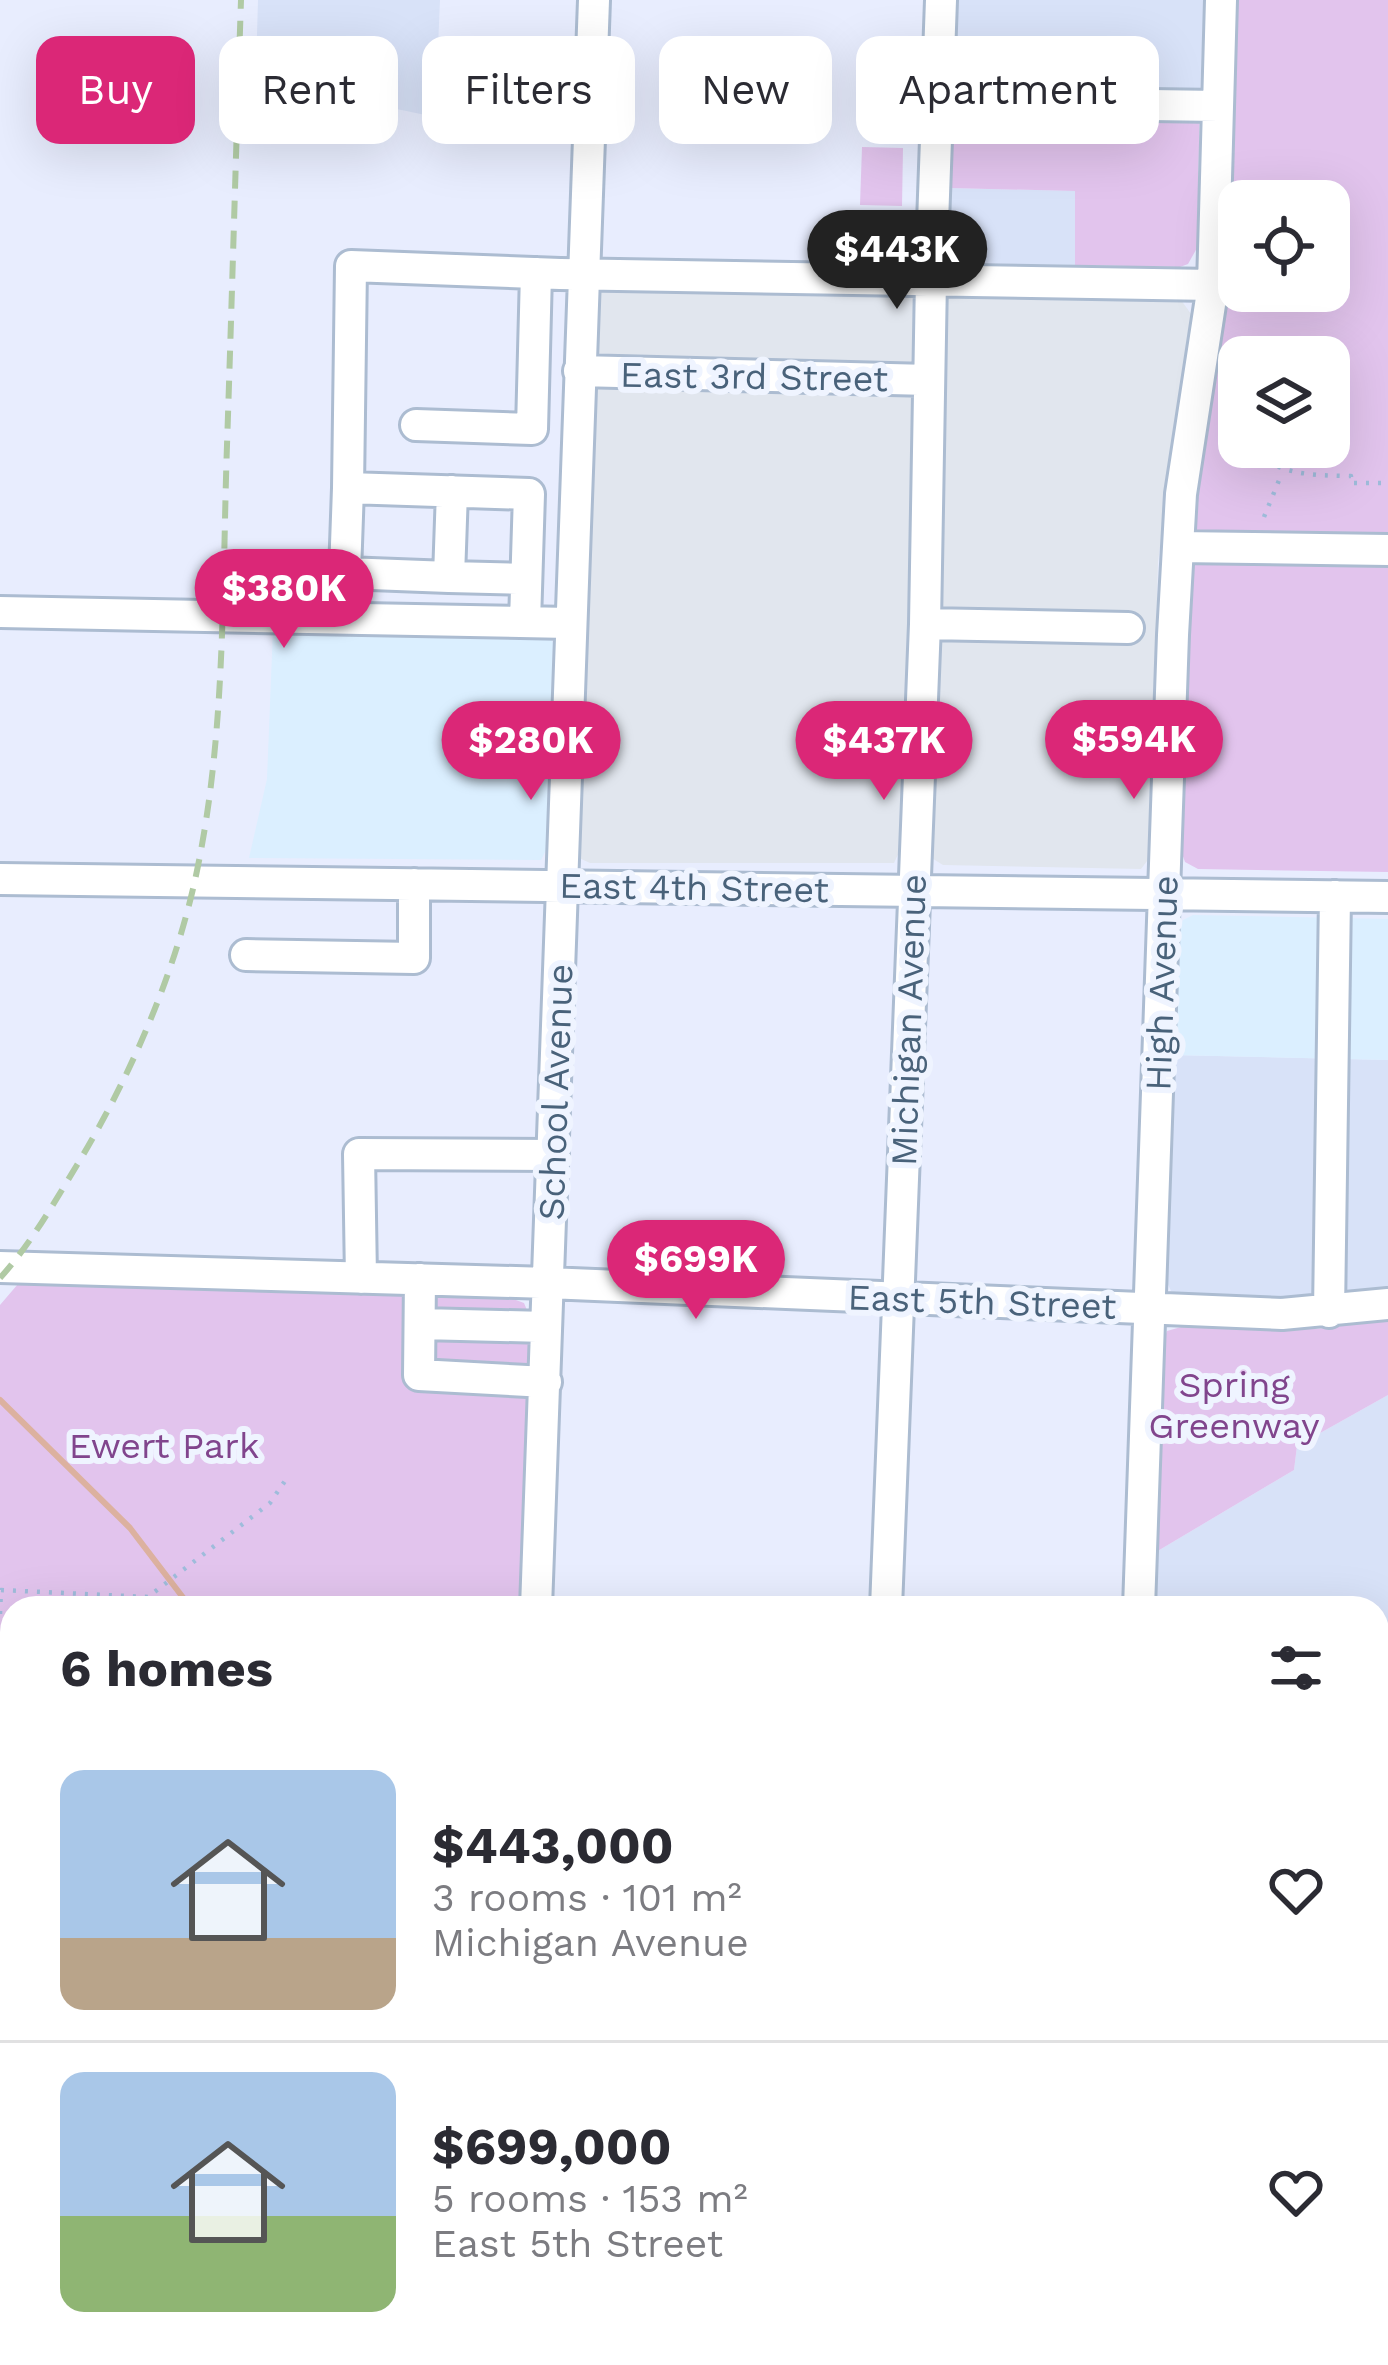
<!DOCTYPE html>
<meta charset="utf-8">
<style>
:root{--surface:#fff;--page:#f7f7f7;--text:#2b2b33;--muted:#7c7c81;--line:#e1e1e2;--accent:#db2777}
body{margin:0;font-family:"Work Sans",sans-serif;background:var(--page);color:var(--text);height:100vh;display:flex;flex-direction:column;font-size:45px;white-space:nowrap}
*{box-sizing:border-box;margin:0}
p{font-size:39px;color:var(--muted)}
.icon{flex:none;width:66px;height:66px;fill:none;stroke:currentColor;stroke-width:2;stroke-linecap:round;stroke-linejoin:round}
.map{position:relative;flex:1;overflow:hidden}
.panel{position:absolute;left:0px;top:1596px;width:1389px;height:771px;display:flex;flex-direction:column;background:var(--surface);border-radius:36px 36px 0 0;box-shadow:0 12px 48px #0002}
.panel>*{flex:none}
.banner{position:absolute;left:36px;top:36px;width:1317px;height:108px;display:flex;gap:24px}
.fabs{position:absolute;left:1218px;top:180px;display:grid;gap:24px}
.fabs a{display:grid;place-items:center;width:132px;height:132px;border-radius:24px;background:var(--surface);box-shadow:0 12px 48px #0002;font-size:60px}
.price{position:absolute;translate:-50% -102px;padding:0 27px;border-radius:42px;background:var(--accent);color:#fff;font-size:39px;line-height:78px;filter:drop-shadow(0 3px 6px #0008)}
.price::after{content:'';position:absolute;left:50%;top:72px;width:36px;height:27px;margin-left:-18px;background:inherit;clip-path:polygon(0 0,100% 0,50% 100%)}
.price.current{background:#222;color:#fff}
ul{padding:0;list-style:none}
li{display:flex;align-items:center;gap:36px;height:300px;padding:0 60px}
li+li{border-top:3px solid var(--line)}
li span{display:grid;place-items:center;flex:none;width:336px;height:240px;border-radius:24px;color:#555}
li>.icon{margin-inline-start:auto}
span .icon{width:144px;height:144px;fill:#fffc;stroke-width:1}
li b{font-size:51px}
h2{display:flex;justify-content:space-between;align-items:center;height:144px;padding:0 60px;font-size:51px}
.chip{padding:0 42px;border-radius:24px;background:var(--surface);box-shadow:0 12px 48px #0002;font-size:42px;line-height:108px}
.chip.current{background:var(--accent);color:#fff}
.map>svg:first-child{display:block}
</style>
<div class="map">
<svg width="1388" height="2365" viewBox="0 0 1388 2365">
<rect width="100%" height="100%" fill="#e8edfe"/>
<path fill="#d8e2f8" d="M258,0H440L435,117L387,107L255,102Z
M954,0H1204L1200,96L951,92Z
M948,188L1076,191L1075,265L955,263L947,251Z
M1172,1055L1388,1060V1291L1302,1299L1187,1297L1171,1291L1165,1278Z
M1388,1395V1926L1377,1922V1608H1154L1156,1552L1294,1470L1297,1446Z"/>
<path fill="#dbefff" d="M273,629L549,636L553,643L546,850L541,860L249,858L267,779Z
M1193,915L1388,919V1060L1172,1055L1177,933L1183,920Z
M1377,1922L1388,1926V2163H1377Z
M1377,2223H1388V2365H1127L1128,2355H1377Z"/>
<path fill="#e1e6ee" d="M607,289L913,294L918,298L900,850L894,863H590L577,857L597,295Z
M949,294L1179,297L1191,314L1158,562L1150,857L1141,869L943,865L930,857L946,297Z"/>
<path fill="#e2c4ed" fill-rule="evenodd" d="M1233,0H1388V872L1198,869L1185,862L1179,845L1186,579ZM1239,201H1329V291H1239ZM1239,357H1329V447H1239Z
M951,92L1200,96L1197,248L1188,264L1180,267L1075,265V191L949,188Z
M862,147L903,148L902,206L860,205Z
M24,1277L503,1295L524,1303L531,1320L521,1608H12V1922L0,1920V1305Z
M1388,1320V1395L1297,1446L1294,1470L1156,1552L1163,1342L1167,1331L1181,1327L1316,1329Z"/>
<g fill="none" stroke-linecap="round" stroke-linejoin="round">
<path stroke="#dcb19f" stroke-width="6" d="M0,1400L130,1528L191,1608
M560,2355L561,2365"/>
<g stroke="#acbcd1" stroke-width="36">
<path id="minor" d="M938,102L1218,106
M579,371L929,380
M416,425L532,429L536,273
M348,488L345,573L449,577L452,491
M1178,547L1388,550
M449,577L526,579
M0,612L569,623
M525,622L529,494L348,488L351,266L560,274L1213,285
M925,624L1128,628
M0,879L1388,897
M246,955L414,958V884
M0,1267L548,1283L1282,1314L1388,1304
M361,1278L359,1154L553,1155
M420,1279L419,1375L546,1382
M1329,1312L1335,896
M421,1324L546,1327
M536,1608L594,0
M886,1608L925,624L931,279L941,0
M1139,1608L1173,635L1181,494L1213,285L1221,0
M1377,1754H1388
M0,1941L12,1943
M831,2355L833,2365
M106,2365V2358L241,2362
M306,2365V2355
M521,2365V2355
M603,2365L604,2355
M662,2365V2355
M721,2365V2355
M1068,2365V2355
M1113,2365L1114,2355"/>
</g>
<g stroke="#c5cdd4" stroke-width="42">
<path id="major" d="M0,2174L12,2175
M1377,2191H1388"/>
</g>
<path stroke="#9fbcdb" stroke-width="4.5" stroke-dasharray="3 9" stroke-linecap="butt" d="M1231,348L1229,406L1239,434
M1248,447C1279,476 1311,475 1351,476V483H1388
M1264,517L1282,473
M0,1614L1,1590L148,1597L270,1503L289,1475
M0,1735L12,1736"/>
<use href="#minor" stroke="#fff" stroke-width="30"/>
<use href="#major" stroke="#9db5ff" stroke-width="36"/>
<path stroke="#b0caa4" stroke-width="6" stroke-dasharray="18 12" stroke-linecap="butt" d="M0,1278C30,1245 54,1203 77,1165C129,1079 173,979 195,880C226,739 222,590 227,445C232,297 236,148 241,0"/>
</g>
<g text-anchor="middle" stroke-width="12" stroke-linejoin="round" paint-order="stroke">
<g font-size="36" fill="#49627a" stroke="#eff4ff">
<text transform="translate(754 376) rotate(1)" y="13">East 3rd Street</text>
<text transform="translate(694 887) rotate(1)" y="13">East 4th Street</text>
<text transform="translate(1161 983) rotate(-88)" y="13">High Avenue</text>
<text transform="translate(908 1020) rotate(-88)" y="13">Michigan Avenue</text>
<text transform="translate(555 1092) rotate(-88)" y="13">School Avenue</text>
<text transform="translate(982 1301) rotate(2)" y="13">East 5th Street</text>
</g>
<g font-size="36" fill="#81458d" stroke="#eff4ff">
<text x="1234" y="1397">Spring<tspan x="1234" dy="41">Greenway</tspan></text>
<text x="164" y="1458">Ewert Park</text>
</g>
</g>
</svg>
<div class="fabs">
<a><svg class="icon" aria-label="locate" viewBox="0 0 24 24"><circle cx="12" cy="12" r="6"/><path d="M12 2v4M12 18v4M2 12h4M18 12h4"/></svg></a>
<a><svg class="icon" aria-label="layers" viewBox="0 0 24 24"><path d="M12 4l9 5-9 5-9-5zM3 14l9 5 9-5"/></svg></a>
</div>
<b class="price current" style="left:897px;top:312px">$443K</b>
<b class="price" style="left:284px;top:651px">$380K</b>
<b class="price" style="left:1134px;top:802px">$594K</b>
<b class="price" style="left:531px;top:803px">$280K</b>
<b class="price" style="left:884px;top:803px">$437K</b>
<b class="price" style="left:696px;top:1322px">$699K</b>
<div class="banner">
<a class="chip current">Buy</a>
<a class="chip">Rent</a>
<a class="chip">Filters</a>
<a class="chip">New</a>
<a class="chip">Apartment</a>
</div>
<section class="panel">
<h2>6 homes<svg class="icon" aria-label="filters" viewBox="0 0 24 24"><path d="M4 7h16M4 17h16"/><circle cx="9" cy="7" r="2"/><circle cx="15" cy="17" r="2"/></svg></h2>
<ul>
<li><span style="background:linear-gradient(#a9c7e8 70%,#b9a48a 0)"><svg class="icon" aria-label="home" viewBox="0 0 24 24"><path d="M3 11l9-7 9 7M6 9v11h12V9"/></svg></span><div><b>$443,000</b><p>3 rooms · 101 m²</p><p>Michigan Avenue</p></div><svg class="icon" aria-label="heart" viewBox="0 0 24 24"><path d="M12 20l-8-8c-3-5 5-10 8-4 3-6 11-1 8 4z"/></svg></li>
<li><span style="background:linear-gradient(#a9c7e8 60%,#8fb573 0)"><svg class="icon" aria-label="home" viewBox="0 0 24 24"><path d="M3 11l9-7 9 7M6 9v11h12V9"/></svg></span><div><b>$699,000</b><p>5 rooms · 153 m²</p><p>East 5th Street</p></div><svg class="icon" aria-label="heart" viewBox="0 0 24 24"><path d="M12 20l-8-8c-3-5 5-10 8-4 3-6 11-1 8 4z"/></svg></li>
</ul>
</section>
</div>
